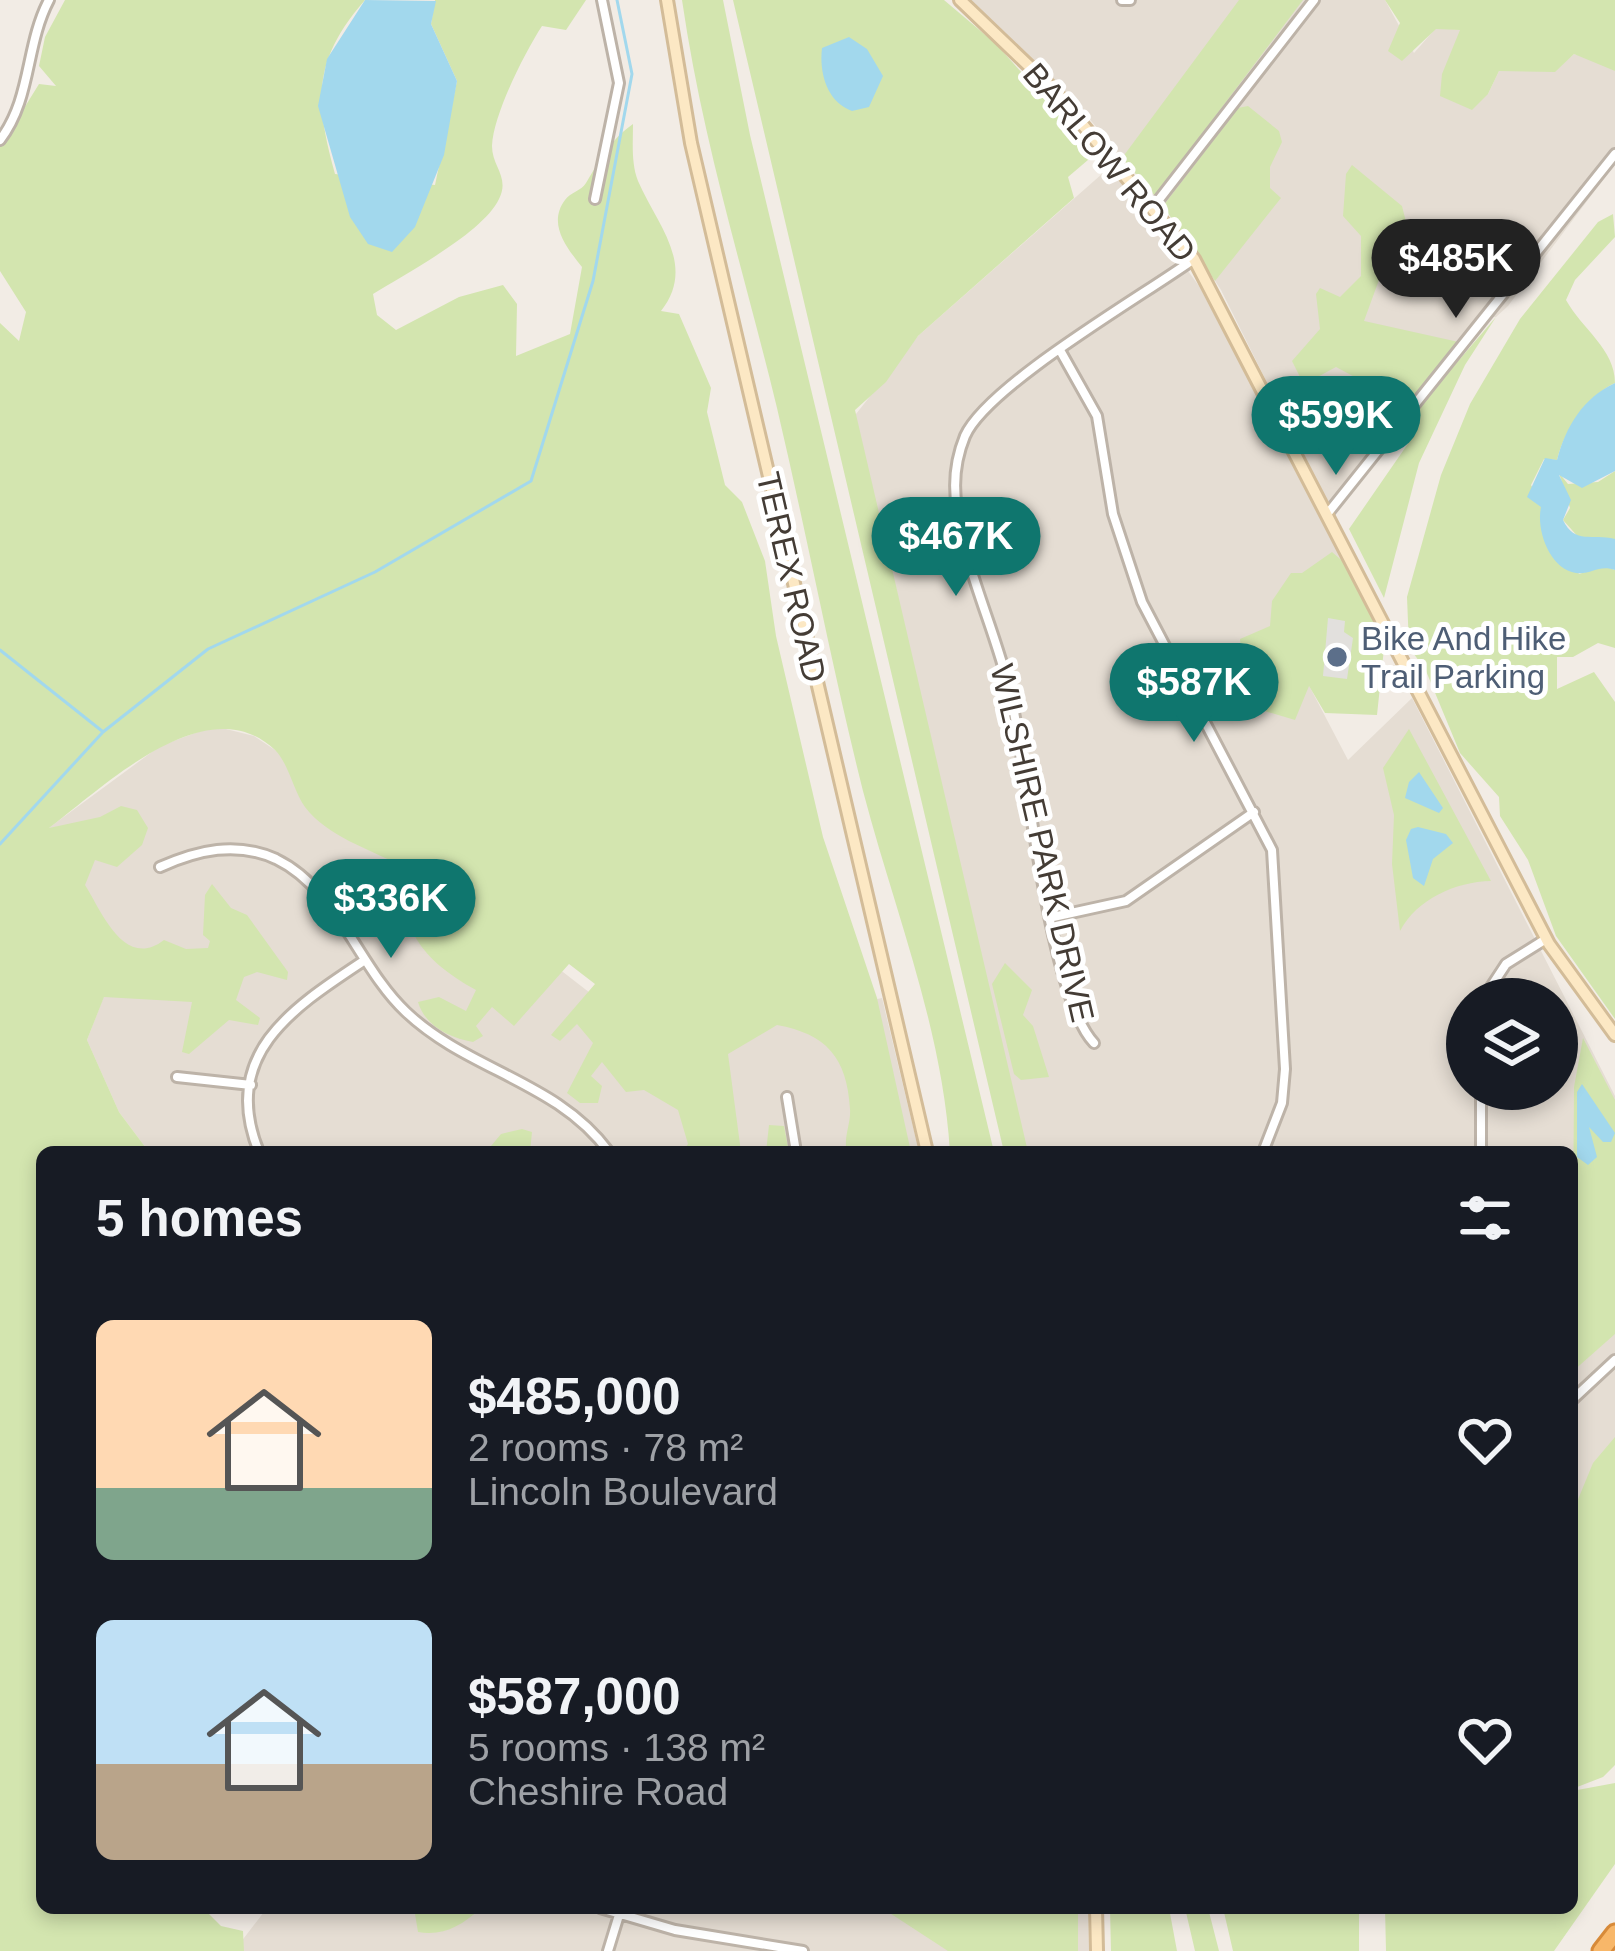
<!DOCTYPE html>
<meta charset="utf-8">
<style>
:root{--surface:#171b24;--page:#20242c;--text:#f1f3f6;--muted:#9ea1a6;--accent:#0f766e}
body{margin:0;font-family:Arial,sans-serif;background:var(--page);color:var(--text);height:100vh;display:flex;flex-direction:column;font-size:45px;white-space:nowrap}
*{box-sizing:border-box;margin:0}
p{font-size:39px;color:var(--muted)}
.icon{flex:none;width:66px;height:66px;fill:none;stroke:currentColor;stroke-width:2;stroke-linecap:round;stroke-linejoin:round}
.map{position:relative;flex:1;overflow:hidden}
.side{position:absolute;left:36px;top:1146px;width:1542px;height:768px;display:flex;flex-direction:column;background:var(--surface);border-radius:18px;box-shadow:0 6px 18px #0003}
.side>*{flex:none}
.buttons{position:absolute;left:1446px;top:978px;display:grid;gap:24px}
.buttons a{display:grid;place-items:center;width:132px;height:132px;border-radius:50%;background:var(--surface);box-shadow:0 6px 18px #0003;font-size:60px}
.price{position:absolute;translate:-50% -102px;padding:0 27px;border-radius:42px;background:var(--accent);color:#fff;font-size:39px;line-height:78px;filter:drop-shadow(0 3px 6px #0008)}
.price::after{content:'';position:absolute;left:50%;top:72px;width:36px;height:27px;margin-left:-18px;background:inherit;clip-path:polygon(0 0,100% 0,50% 100%)}
.price.selected{background:#222;color:#fff}
ul{padding:0;list-style:none}
li{display:flex;align-items:center;gap:36px;height:300px;padding:0 60px}
li span{display:grid;place-items:center;flex:none;width:336px;height:240px;border-radius:18px;color:#555}
li>.icon{margin-inline-start:auto}
span .icon{width:144px;height:144px;fill:#fffc;stroke-width:1}
li b{font-size:51px}
h2{display:flex;justify-content:space-between;align-items:center;height:144px;padding:0 60px;font-size:51px}
.map>svg:first-child{display:block}
</style>
<div class="map">
<svg width="1615" height="1951" viewBox="0 0 1615 1951">
<rect width="100%" height="100%" fill="#f2ece5"/>
<path fill="#e5ddd3" fill-rule="evenodd" d="M971,0H1385L1414,53L1436,28L1461,30L1488,94L1499,71H1555L1574,54L1606,63L1615,71V164L1508,306L1496,317L1482,318L1328,505L1221,290L1180,226L1076,103Z
M1111,166L1199,286L1346,564L1338,570L1304,676L1348,760L1412,698L1615,1096V1479L1572,1540V1152H1025L904,659L852,419L918,336ZM1467,999H1557V1089H1467Z
M214,726L254,736L278,752L660,1047L882,998L919,1152H149L119,1112L87,1040L104,996L46,830L160,746Z
M267,1908H1088L1089,1951H234Z"/>
<path fill="#d3e5af" d="M65,0H365C312,61 315,101 335,174L435,185L457,81L431,24L435,0H586L566,30L542,26C525,52 493,115 492,146C492,167 510,177 499,199C483,233 405,274 373,294L377,315L396,330L459,297L503,285L517,304L516,356L570,334L582,267C567,248 547,224 565,200C571,192 581,191 586,183C600,160 611,139 633,124C633,142 631,163 638,181C657,225 697,265 661,311L679,314L711,388L707,412L725,485L742,502L765,561L776,636L823,837L877,998L911,1152L846,1147C845,1133 851,1122 850,1109C847,1057 826,1034 777,1025L728,1054L741,1152H682L688,1144L678,1110L644,1090L626,1092L602,1062L591,1076L602,1086L598,1103H580L567,1093L593,1043L577,1024L560,1041L551,1035L595,984L569,964L514,1026L492,1007L476,1026L483,1036L473,1042C450,1038 425,1026 418,1002L439,997L466,1011L476,990C420,959 400,928 399,865C368,848 328,837 305,807C293,790 289,764 275,750C207,685 104,787 49,828L100,817L121,806L137,810L148,828L142,845L117,867L95,860L85,885C101,910 124,971 164,940L186,949L208,948L210,941L203,935L205,895L212,884L231,908L247,915L288,972L287,980L257,972L244,977L236,1000L260,1018L258,1025L229,1020L189,1054L182,1052L192,1002L104,997L87,1040L119,1112L149,1152H42V1908H203L221,1926L243,1931L244,1951H0V323L19,341L26,312L0,271V147L39,84L56,86L39,66L45,37Z
M682,0H723L750,135L994,1152H950C942,1026 895,913 863,791C831,664 807,535 777,408C743,268 703,144 682,0Z
M733,0H944L996,44L1095,154L1068,177L1074,198L918,336L886,382L855,410L1028,1152H1004Z
M1239,0H1303L1155,196L1122,158Z
M1385,0H1615V71L1574,54L1555,72L1499,71L1488,94L1472,110L1440,96L1442,74L1460,30L1436,29L1402,61L1388,51L1400,23Z
M1248,106L1279,131L1282,142L1270,167V188L1281,198L1215,281L1163,206L1238,108Z
M1352,165L1402,206L1410,238L1391,247L1364,321L1463,343L1407,405L1336,367L1312,380L1300,377L1292,361L1320,329L1316,294L1320,288L1340,297L1361,276V236L1343,216L1346,174Z
M1613,214L1615,237L1575,280L1566,300C1582,329 1615,349 1615,383C1586,397 1565,429 1557,460L1544,459L1531,485L1579,574L1604,566L1615,570V648L1598,643L1573,657H1557V689L1594,672L1615,702V1019L1556,936L1528,860L1500,816L1499,797L1460,753L1426,671L1409,647L1407,597L1441,475L1470,404L1520,319L1598,222Z
M1496,317L1465,365L1419,463L1384,598L1349,529L1416,432L1410,417Z
M1615,471V539H1580L1563,520L1570,508L1559,473L1568,484L1598,482Z
M1332,552L1346,564L1385,639L1377,715L1325,713L1309,686L1295,720L1258,709L1244,683L1240,639L1270,626L1272,601L1291,573H1302Z
M1409,729L1491,881C1455,882 1417,899 1400,931L1392,864L1394,815L1383,768Z
M1005,963L1032,990L1023,1015L1033,1026L1049,1077L1021,1080L1014,1074L992,984Z
M1583,1038L1615,1100V1334L1572,1372L1574,1087Z
M769,1125L784,1126L789,1152H766Z
M522,1129L532,1132L530,1152H486L501,1134Z
M1615,1437V1765L1603,1777L1572,1789V1514L1593,1463Z
M1615,1783V1864L1554,1951H1386L1385,1908H1572V1791Z
M414,1908L480,1909C461,1926 444,1936 418,1932Z
M882,1908H1078V1951H948Z
M1110,1908H1169L1177,1951H1111Z
M1185,1908H1208L1219,1951H1195Z
M1223,1908H1359V1951H1233Z"/>
<path fill="#e2e0dd" d="M1328,618L1345,621L1344,632L1353,638L1347,679L1323,676Z"/>
<path fill="#a2d8ed" d="M365,0L436,1L431,24L457,81L444,155L415,227L392,252L368,244L350,217L318,106L327,59Z
M849,37L867,49L883,76L869,107L852,111C827,102 819,73 822,48Z
M1615,383V471L1582,488L1559,475L1571,500L1563,520C1575,545 1592,533 1615,539V570C1599,564 1591,575 1576,573C1549,569 1536,529 1541,507L1527,497L1545,458L1557,460C1566,426 1583,398 1615,383Z
M1419,772L1443,808L1439,813L1405,798L1409,782Z
M1418,827L1446,834L1453,843L1433,859L1424,886L1413,878L1406,840L1411,829Z
M1582,1084L1615,1133L1611,1142H1603L1589,1127L1597,1157L1588,1165L1577,1157V1092Z"/>
<g fill="none" stroke-linecap="round" stroke-linejoin="round">
<path stroke="#a2d8ed" stroke-width="3" d="M0,650L102,731
M0,844L103,732L208,649L375,572L531,481L593,281L632,74L617,0"/>
<g stroke="#bdb3a8" stroke-width="14">
<path id="street" d="M1122,0H1130
M0,140C32,98 25,46 49,0
M595,199L619,83L602,0
M1154,206L1314,0
M1061,352L1097,416L1113,514L1142,602L1272,850L1285,1069L1282,1103L1263,1152
M1328,513L1615,154
M160,867C198,850 236,841 276,859C338,889 358,967 406,1012C468,1071 557,1081 609,1152
M1053,917L1126,901L1254,812
M1483,999L1506,964L1546,939
M1094,1043C1049,996 1027,766 1010,692C995,629 966,572 957,508C953,484 956,458 965,436C988,385 1141,297 1194,259
M177,1077L251,1085
M787,1097L796,1152
M259,1152C219,1054 294,1007 365,960
M1481,1152V1089
M1572,1400L1615,1360
M600,1908L675,1930L803,1951
M608,1951L619,1915"/>
</g>
<g stroke="#d3bc98" stroke-width="16">
<path id="secondary" d="M667,0L691,143L927,1152
M960,0L1053,89L1194,259L1549,944L1615,1035
M1096,1908L1097,1951"/>
</g>
<g stroke="#d78a39" stroke-width="21">
<path id="highway" d="M1601,1951L1615,1933"/>
</g>
<use href="#street" stroke="#fff" stroke-width="8"/>
<use href="#secondary" stroke="#fce8c4" stroke-width="10"/>
<use href="#highway" stroke="#f8b769" stroke-width="15"/>
</g>
<circle fill="#5c6f8a" stroke="#fff" stroke-width="4.5" cx="1337" cy="657" r="12"/>
<g text-anchor="middle" stroke-width="10" stroke-linejoin="round" paint-order="stroke">
<g font-size="33" fill="#443c35" stroke="#fff">
<text transform="translate(1110 162) rotate(50)" y="12">BARLOW ROAD</text>
<text transform="translate(792 577) rotate(77)" y="12">TEREX ROAD</text>
<text transform="translate(1043 843) rotate(77)" y="12">WILSHIRE PARK DRIVE</text>
</g>
<g font-size="33" fill="#4e5e75" stroke="#fff" text-anchor="start">
<text x="1361" y="650">Bike And Hike<tspan x="1361" dy="38">Trail Parking</tspan></text>
</g>
</g>
</svg>
<div class="buttons">
<a><svg class="icon" aria-label="layers" viewBox="0 0 24 24"><path d="M12 4l9 5-9 5-9-5zM3 14l9 5 9-5"/></svg></a>
</div>
<b class="price selected" style="left:1456px;top:321px">$485K</b>
<b class="price" style="left:1336px;top:478px">$599K</b>
<b class="price" style="left:956px;top:599px">$467K</b>
<b class="price" style="left:1194px;top:745px">$587K</b>
<b class="price" style="left:391px;top:961px">$336K</b>
<section class="side">
<h2>5 homes<svg class="icon" aria-label="filters" viewBox="0 0 24 24"><path d="M4 7h16M4 17h16"/><circle cx="9" cy="7" r="2"/><circle cx="15" cy="17" r="2"/></svg></h2>
<ul>
<li><span style="background:linear-gradient(#ffd9b3 70%,#7fa58c 0)"><svg class="icon" aria-label="home" viewBox="0 0 24 24"><path d="M3 11l9-7 9 7M6 9v11h12V9"/></svg></span><div><b>$485,000</b><p>2 rooms · 78 m²</p><p>Lincoln Boulevard</p></div><svg class="icon" aria-label="heart" viewBox="0 0 24 24"><path d="M12 20l-8-8c-3-5 5-10 8-4 3-6 11-1 8 4z"/></svg></li>
<li><span style="background:linear-gradient(#bfe0f5 60%,#b9a48a 0)"><svg class="icon" aria-label="home" viewBox="0 0 24 24"><path d="M3 11l9-7 9 7M6 9v11h12V9"/></svg></span><div><b>$587,000</b><p>5 rooms · 138 m²</p><p>Cheshire Road</p></div><svg class="icon" aria-label="heart" viewBox="0 0 24 24"><path d="M12 20l-8-8c-3-5 5-10 8-4 3-6 11-1 8 4z"/></svg></li>
</ul>
</section>
</div>
